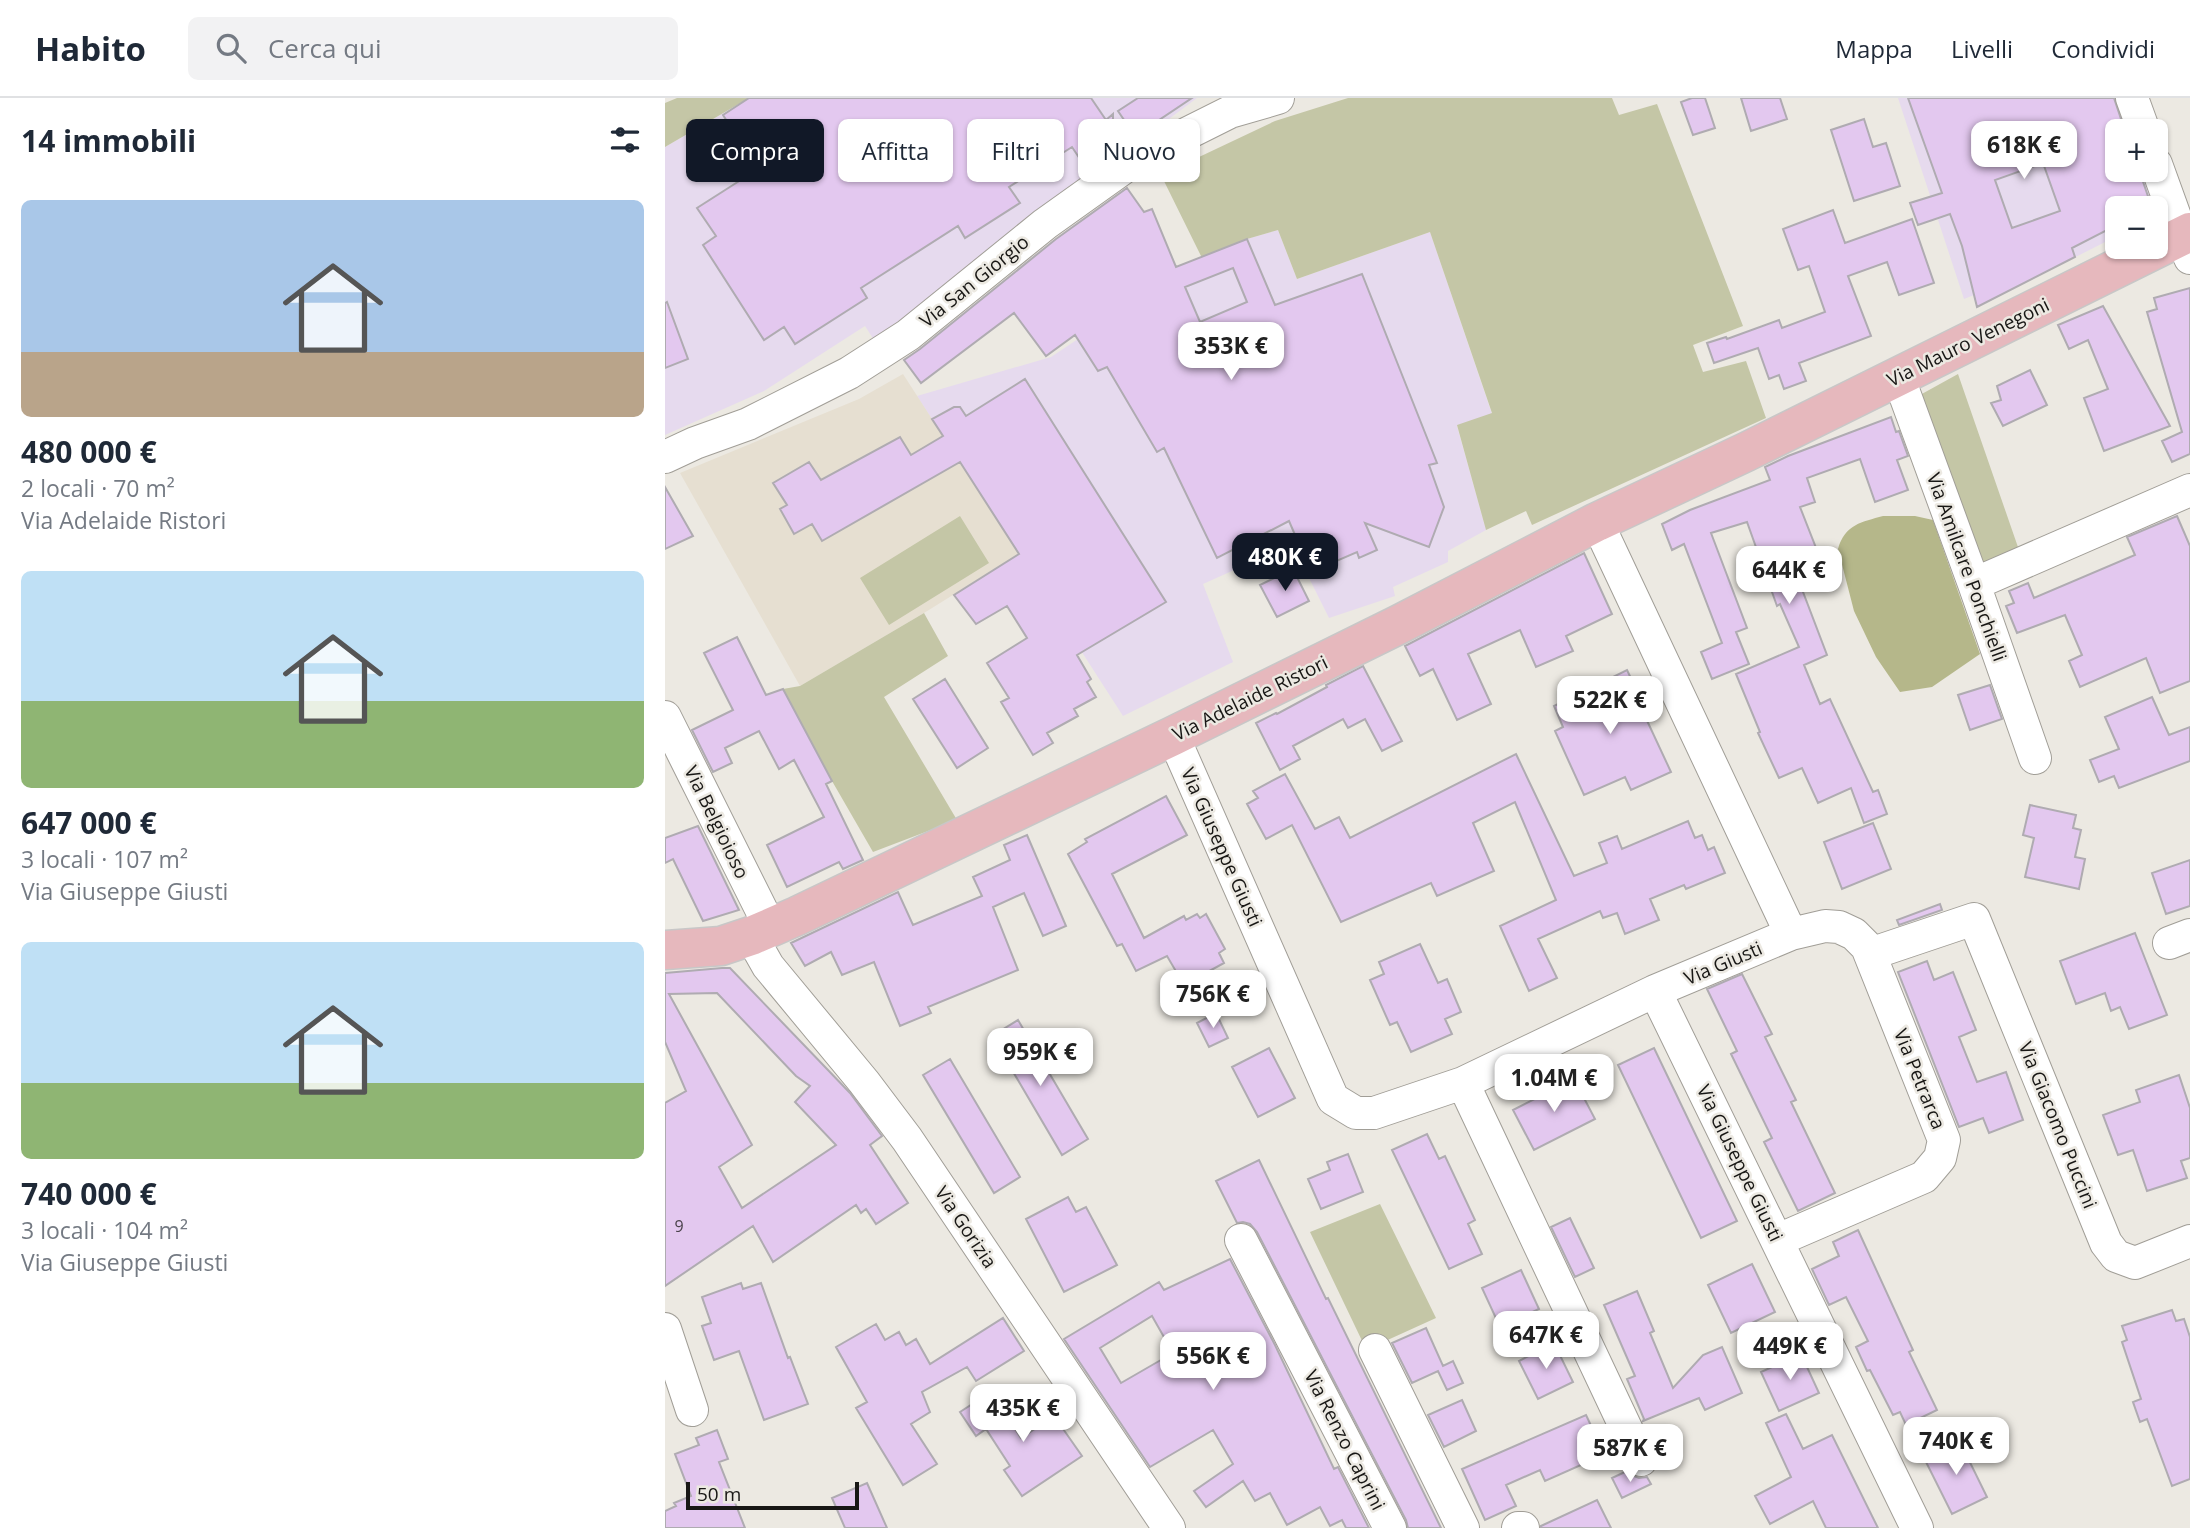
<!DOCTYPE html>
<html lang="it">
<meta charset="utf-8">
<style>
:root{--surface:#fff;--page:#f2f2f3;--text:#1f2937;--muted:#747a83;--line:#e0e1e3;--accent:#111827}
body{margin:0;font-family:"Open Sans",sans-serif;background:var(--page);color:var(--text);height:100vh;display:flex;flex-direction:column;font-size:26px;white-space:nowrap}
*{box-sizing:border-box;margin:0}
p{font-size:23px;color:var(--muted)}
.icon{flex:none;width:38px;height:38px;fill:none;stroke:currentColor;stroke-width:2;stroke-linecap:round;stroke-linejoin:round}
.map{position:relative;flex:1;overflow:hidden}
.sheet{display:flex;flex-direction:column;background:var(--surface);width:665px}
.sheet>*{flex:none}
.hud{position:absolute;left:21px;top:21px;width:665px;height:63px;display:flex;gap:14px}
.fabs{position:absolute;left:1440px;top:21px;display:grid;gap:14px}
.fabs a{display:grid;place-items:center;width:63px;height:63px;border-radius:10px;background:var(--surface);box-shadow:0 2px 5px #0004;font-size:35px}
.scale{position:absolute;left:21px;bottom:18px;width:173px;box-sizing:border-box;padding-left:7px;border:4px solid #181715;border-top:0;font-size:19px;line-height:24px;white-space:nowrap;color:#181715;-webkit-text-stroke:5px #ece9e2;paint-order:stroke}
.price{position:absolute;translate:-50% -60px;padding:0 16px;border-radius:14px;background:#fff;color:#222;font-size:23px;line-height:46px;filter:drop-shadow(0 2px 4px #0008)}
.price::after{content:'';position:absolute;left:50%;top:42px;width:21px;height:16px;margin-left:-10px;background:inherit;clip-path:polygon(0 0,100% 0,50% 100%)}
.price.on{background:var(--accent);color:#fff}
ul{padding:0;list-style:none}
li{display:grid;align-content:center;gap:14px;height:371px;padding:0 21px}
li span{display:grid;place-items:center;height:217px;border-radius:10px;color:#555}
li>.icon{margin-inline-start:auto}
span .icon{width:126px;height:126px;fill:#fffc;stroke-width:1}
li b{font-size:30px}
h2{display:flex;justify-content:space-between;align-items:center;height:84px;padding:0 21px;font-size:30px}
.chip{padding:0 24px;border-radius:10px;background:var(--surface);box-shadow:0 2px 5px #0004;font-size:24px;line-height:63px}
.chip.on{background:var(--accent);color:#fff}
header{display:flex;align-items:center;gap:42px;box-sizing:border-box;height:98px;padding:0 35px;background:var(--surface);border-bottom:2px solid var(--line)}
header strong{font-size:33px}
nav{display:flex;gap:38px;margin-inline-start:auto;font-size:24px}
.search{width:490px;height:63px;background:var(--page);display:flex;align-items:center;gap:18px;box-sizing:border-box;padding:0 24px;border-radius:10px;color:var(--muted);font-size:26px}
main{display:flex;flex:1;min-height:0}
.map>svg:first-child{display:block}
</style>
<header>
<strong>Habito</strong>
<div class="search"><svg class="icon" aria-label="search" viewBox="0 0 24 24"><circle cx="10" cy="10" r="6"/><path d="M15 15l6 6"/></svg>Cerca qui</div>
<nav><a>Mappa</a><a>Livelli</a><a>Condividi</a></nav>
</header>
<main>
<section class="sheet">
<h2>14 immobili<svg class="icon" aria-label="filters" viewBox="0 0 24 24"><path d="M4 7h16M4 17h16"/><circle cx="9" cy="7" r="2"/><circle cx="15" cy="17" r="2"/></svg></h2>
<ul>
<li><span style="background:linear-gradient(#a9c7e8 70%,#b9a48a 0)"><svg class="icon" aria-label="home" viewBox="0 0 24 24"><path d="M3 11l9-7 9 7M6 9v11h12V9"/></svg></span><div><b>480 000 €</b><p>2 locali · 70 m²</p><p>Via Adelaide Ristori</p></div></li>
<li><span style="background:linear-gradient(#bfe0f5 60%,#8fb573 0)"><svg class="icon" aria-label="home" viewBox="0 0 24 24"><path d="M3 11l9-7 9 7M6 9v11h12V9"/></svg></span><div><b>647 000 €</b><p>3 locali · 107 m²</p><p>Via Giuseppe Giusti</p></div></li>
<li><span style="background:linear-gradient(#bfe0f5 65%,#8fb573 0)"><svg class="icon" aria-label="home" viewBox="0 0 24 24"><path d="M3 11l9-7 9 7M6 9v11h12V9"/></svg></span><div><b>740 000 €</b><p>3 locali · 104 m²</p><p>Via Giuseppe Giusti</p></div></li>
</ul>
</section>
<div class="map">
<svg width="1525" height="1430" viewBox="0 0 1525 1430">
<rect width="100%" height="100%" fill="#ece9e2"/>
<path fill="#e6daee" d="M84,0H532L414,88L211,245L200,228L99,293L0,337V49Z
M1233,0H1451L1463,33H1452V72H1478L1495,117L1491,119V110H1452V138L1312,209L1309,197L1299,201Z
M613,132L632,181L765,134L827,316L792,328L821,432L783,453V464L728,489L730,498L664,520L627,446L538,486L568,564L458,618L252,298L386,259L533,161L582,141Z"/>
<path fill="#e6dfd1" d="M238,276L354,456L259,515L135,588L15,375L194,301Z"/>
<path fill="#c4c6a6" d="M12,0H84L0,49V5Z
M683,0H947L954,17L992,6L1078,228L1028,247L1038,274L1081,263L1101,320L867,427L861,413L821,432L792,327L827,315L765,134L632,181L613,132L582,141L537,160L496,77L610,23Z
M1293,276L1354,452L1312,470L1255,297Z
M295,418L324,465L224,527L195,480Z
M259,515L283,558L219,599L292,722L208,754L167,683L118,591L135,588Z
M715,1106L771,1220L716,1245L700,1249L645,1134Z"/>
<path fill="#b5b78a" d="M1218,418H1250L1268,422L1315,556L1267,589L1235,594L1211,559L1189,513L1173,451C1180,426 1197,424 1218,418Z"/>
<path fill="#e3c8ef" stroke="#afabb1" stroke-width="2" fill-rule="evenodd" d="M84,0H426L441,22L448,16V55L423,73L407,49L344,89L355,105L300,140L293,128L196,190L202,200L130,246L119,229L99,242L38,147L51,138L32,110L93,71L58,17Z
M473,0H527L470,38L453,13Z
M1027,0H1040L1050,30L1028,37L1016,4Z
M1076,0H1115L1122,21L1086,33Z
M1243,0H1449L1460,33H1452V72H1474L1487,110H1452V127L1407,150L1410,159L1312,209L1297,148L1285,116L1253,127L1245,105L1277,95ZM1378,65L1395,113L1347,130L1330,82Z
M1199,21L1208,49L1221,45L1235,88L1189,103L1166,32Z
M462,90L479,114L487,111L511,169L582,141L610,207L697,176L772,365L764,367L779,409L764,449L700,425L712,452L694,460L692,454L646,474L624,423L552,460L499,350L492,354L442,269L433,273L410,237L381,258L349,215L256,285L239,262L255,251L391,141ZM568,170L582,204L535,224L520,189Z
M1168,112L1180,145L1247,121L1269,185L1234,197L1222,164L1183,178L1206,238L1134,265L1141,283L1119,291L1114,277L1104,281L1093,250L1049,265L1042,245L1061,239L1062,241L1114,222L1117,230L1160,214L1144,168L1133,172L1118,131Z
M1525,190V356L1507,364L1497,343L1517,334L1482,214L1492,211L1489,200Z
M2,204L23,261L0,270V205Z
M1438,208L1505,328L1439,353L1419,300L1443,291L1423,242L1404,251L1393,227Z
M1365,272L1382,307L1338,328L1326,305L1336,302L1332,288Z
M360,281L501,504L412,557L426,581L422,584L431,599L409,611L413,618L382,635L388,645L368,657L336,604L344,600L322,565L362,540L342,508L311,526L289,497L354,456L295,364L157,443L147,426L129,436L115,411L122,407L108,385L144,364L156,382L235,339L246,357L278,338L267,321L289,309H295L301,318Z
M1226,319L1231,334L1234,333L1243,358L1232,362L1243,392L1210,404L1195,361L1142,380L1150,404L1135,409L1153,455L1127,465L1162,557L1139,567L1155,606L1165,601L1208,694L1213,692L1222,716L1199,725L1186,690L1153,705L1137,670L1114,680L1093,635L1095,634L1071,576L1134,549L1115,506L1112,508L1082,424L1046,435L1082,530L1071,534L1084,566L1047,581L1036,554L1057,545L1019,446L1007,452L997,426L1025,412L1105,382L1100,369L1123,358Z
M0,389L28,438L0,451Z
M1512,418L1525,448V583L1495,595L1481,560L1415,589L1404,563L1417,557L1400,517L1352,535L1341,508L1349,505L1344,493L1363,485L1369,500L1470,457L1462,439Z
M919,455L947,516L901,538L908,553L871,569L855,532L803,556L826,606L792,622L768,571L755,578L740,548Z
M628,471L644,503L612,519L595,487Z
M72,539L101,597L118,591L167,683L161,686L198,762L178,771L174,764L122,789L102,747L159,719L129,662L114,671L94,633L60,650L67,665L48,674L27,632L68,612L39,555Z
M698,568L737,643L717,653L700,621L683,630L678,621L628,648L635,661L615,672L591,625L611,615L612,616L662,589L661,587Z
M962,572L981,612L978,614L1006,674L966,692L960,679L919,697L890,633L898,629L889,608Z
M280,581L323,650L292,670L248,601Z
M1325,587L1337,621L1305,632L1293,597Z
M1487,599L1504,637L1525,629V663L1454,690L1449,678L1434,684L1425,662L1454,651L1440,619Z
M851,656L909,778L942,765L934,745L952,738L957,751L1023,723L1030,740L1037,737L1043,752L1049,749L1060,775L1021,791L1019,787L985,801L994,822L960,836L952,815L938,820L935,813L873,841L892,880L864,893L835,828L891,802L850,704L808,725L829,773L772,798L766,785L676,824L627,727L601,741L582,706L593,700L588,693L620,676L650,731L674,719L685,740Z
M501,698L522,737L447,776L479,840L519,818L521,822L532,816L535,820L541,816L560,851L554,855L559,865L519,887L502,858L471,873L457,846L452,848L403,756L422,744L420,741Z
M1365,707L1411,717L1408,730L1416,732L1410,759L1420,761L1414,791L1360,779L1369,740L1358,737Z
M1208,725L1226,771L1177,791L1159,744Z
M33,728L74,812L38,823L8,761L0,765V740Z
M362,737L401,828L378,838L359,795L328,809L353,872L263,909L266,915L235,928L209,864L177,877L166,854L140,868L126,845L233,794L248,827L317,798L308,779L345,762L339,747Z
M1525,762V808L1501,816L1487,775Z
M1275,806L1277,812L1234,827L1232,822Z
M1470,835L1502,917L1464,931L1455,909L1446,913L1440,895L1411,906L1395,863Z
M755,846L773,885L782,881L796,914L780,921L787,936L746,954L732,924L725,927L705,882L719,876L714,864Z
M1262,863L1269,882L1288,874L1311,932L1294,939L1312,984L1341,974L1358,1022L1324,1035L1318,1020L1294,1029L1233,874Z
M57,870H65L185,995L217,1038L205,1047L243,1105L211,1126L201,1111L196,1115L191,1107L108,1164L88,1128L0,1188V1005L21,993L0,944V875ZM52,895L131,978L145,988L130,1004L171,1047L77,1110L54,1069L87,1047L4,896Z
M1077,876L1107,936L1100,939L1131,1002L1126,1004L1170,1095L1133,1113L1099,1044L1107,1040L1066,956L1072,953L1042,891Z
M551,915L563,940L544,949L532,925Z
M353,922L423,1041L397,1057L327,938Z
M604,950L630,1000L593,1019L567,969Z
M989,950L1072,1123L1036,1140L953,967Z
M285,961L355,1079L329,1095L258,977Z
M1514,977L1525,1010V1060L1516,1063L1522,1080L1482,1093L1468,1052L1453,1057L1438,1017L1475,1004L1471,992Z
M909,981L930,1021L869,1052L848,1012Z
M762,1036L774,1061L780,1058L810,1122L803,1126L817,1156L784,1171L727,1052Z
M683,1056L698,1094L656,1111L643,1081L665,1072L662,1064Z
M594,1062L661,1201L663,1200L776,1430H743L741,1422L592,1134L585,1126L578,1124L572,1125L551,1083Z
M403,1099L411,1114L421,1109L452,1167L399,1194L361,1121Z
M905,1120L929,1170L910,1179L886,1129Z
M1193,1132L1248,1252L1244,1254L1272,1312L1241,1327L1235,1314L1228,1317L1205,1272L1202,1273L1191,1249L1203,1243L1181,1199L1164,1207L1147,1171L1174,1158L1168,1144Z
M565,1161L610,1247L669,1371L673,1369L704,1430H681L677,1422L665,1428L655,1409L622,1427L605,1395L590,1403L578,1383L541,1409L529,1393L568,1366L548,1332L485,1369L399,1241L494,1184L499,1192ZM487,1218L508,1255L456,1285L435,1250Z
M1087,1166L1110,1214L1066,1235L1043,1187Z
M856,1172L874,1211L835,1229L817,1190Z
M76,1185L78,1191L96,1185L123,1260L125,1259L143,1306L99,1322L74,1253L49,1262L37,1228L46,1225L37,1199Z
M972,1193L989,1233L985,1235L1008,1290L1038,1257L1057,1249L1077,1295L1040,1312L1034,1300L978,1323L979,1321L962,1281L970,1278L939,1207Z
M1507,1212L1511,1223L1519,1221L1525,1239V1381L1507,1388L1482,1321L1475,1324L1468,1304L1476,1301L1457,1244L1462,1242L1457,1228Z
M338,1220L359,1253L311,1283L302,1269L257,1294L265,1314L246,1326L272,1366L238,1387L191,1310L202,1304L171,1249L211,1226L220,1242L234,1234L241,1247L251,1241L265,1266Z
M761,1230L778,1268L788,1263L798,1285L782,1292L773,1273L747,1285L727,1245Z
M889,1245L908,1284L873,1301L854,1263Z
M1136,1256L1154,1295L1114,1313L1096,1274Z
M326,1294L356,1340L389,1318L417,1358L357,1398L339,1372L345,1368L321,1331L311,1338L295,1314Z
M797,1302L811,1333L779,1349L763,1317Z
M1121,1316L1138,1351L1167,1337L1213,1430H1161L1148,1403L1105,1426L1090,1398L1126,1379L1101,1325Z
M921,1317L929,1334L923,1336L934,1359L880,1383L875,1372L841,1387L851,1408L820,1422L797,1371Z
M52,1332L63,1361L54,1364L80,1430H0V1413L11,1408L9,1405L26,1398L10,1356L34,1347L31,1340Z
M1294,1342L1322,1399L1287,1416L1259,1360Z
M962,1373L966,1377L974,1380L982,1379L986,1386L957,1400L947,1380Z
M202,1385L222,1430H180L167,1400Z
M932,1402L946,1430H876V1428Z"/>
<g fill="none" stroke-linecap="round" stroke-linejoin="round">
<g stroke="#a19e97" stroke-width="34">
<path id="minor" d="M1467,0L1479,33
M1491,66L1525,160
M1233,278L1309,486L1370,660
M0,359L30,345L83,326L184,275L243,237L380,126L471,61L565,14L613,0
M932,424L1126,836
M1309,486L1525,392
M0,619L105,829
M508,638L668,1001L691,1015H709L798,985L990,893L1252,1430
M86,838L103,868L199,984L242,1041L504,1430
M1504,845L1525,837
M1205,856L1309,821L1441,1145L1451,1158L1470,1165L1525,1143
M990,893L1126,836L1160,828L1174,829L1189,836L1202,849L1279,1042L1275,1060L1259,1079L1113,1142
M798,985L976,1362
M576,1142L725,1430
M0,1231L27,1312
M710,1252L798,1430
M853,1430H858"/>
</g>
<g stroke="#c8c7c7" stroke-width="41">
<path id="major" d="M0,852L56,848L86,838L132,818L508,638L733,527L932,424L1081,354L1525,134"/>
</g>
<use href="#minor" stroke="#fff" stroke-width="32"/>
<use href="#major" stroke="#e6b8bd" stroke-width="38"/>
</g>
<g text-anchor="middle" stroke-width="5" stroke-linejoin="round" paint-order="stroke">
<g font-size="16" fill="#4b434c">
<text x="14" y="1134">9</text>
</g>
<g font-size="19" fill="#181715" stroke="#ece9e2">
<text transform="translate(309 183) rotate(-39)" y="7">Via San Giorgio</text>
<text transform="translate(1303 244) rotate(-26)" y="7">Via Mauro Venegoni</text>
<text transform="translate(1302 469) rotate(70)" y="7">Via Amilcare Ponchielli</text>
<text transform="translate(585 600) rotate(-26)" y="7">Via Adelaide Ristori</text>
<text transform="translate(52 724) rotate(64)" y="7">Via Belgioioso</text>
<text transform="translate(557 749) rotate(66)" y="7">Via Giuseppe Giusti</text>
<text transform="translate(1058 865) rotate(-23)" y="7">Via Giusti</text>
<text transform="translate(1255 981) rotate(68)" y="7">Via Petrarca</text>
<text transform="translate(1393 1027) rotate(68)" y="7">Via Giacomo Puccini</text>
<text transform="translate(1075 1065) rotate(64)" y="7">Via Giuseppe Giusti</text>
<text transform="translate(301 1129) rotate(56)" y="7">Via Gorizia</text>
<text transform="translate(680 1342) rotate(63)" y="7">Via Renzo Caprini</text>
</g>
</g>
</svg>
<div class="fabs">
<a>+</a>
<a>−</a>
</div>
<div class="scale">50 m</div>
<b class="price" style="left:1359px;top:83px">618K €</b>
<b class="price" style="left:566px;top:284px">353K €</b>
<b class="price on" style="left:620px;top:495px">480K €</b>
<b class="price" style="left:1124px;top:508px">644K €</b>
<b class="price" style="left:945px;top:638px">522K €</b>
<b class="price" style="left:548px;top:932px">756K €</b>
<b class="price" style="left:375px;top:990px">959K €</b>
<b class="price" style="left:889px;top:1016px">1.04M €</b>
<b class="price" style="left:881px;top:1273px">647K €</b>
<b class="price" style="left:1125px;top:1284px">449K €</b>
<b class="price" style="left:548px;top:1294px">556K €</b>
<b class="price" style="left:358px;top:1346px">435K €</b>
<b class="price" style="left:1291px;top:1379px">740K €</b>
<b class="price" style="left:965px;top:1386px">587K €</b>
<div class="hud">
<a class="chip on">Compra</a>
<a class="chip">Affitta</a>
<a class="chip">Filtri</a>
<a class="chip">Nuovo</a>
</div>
</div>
</main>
